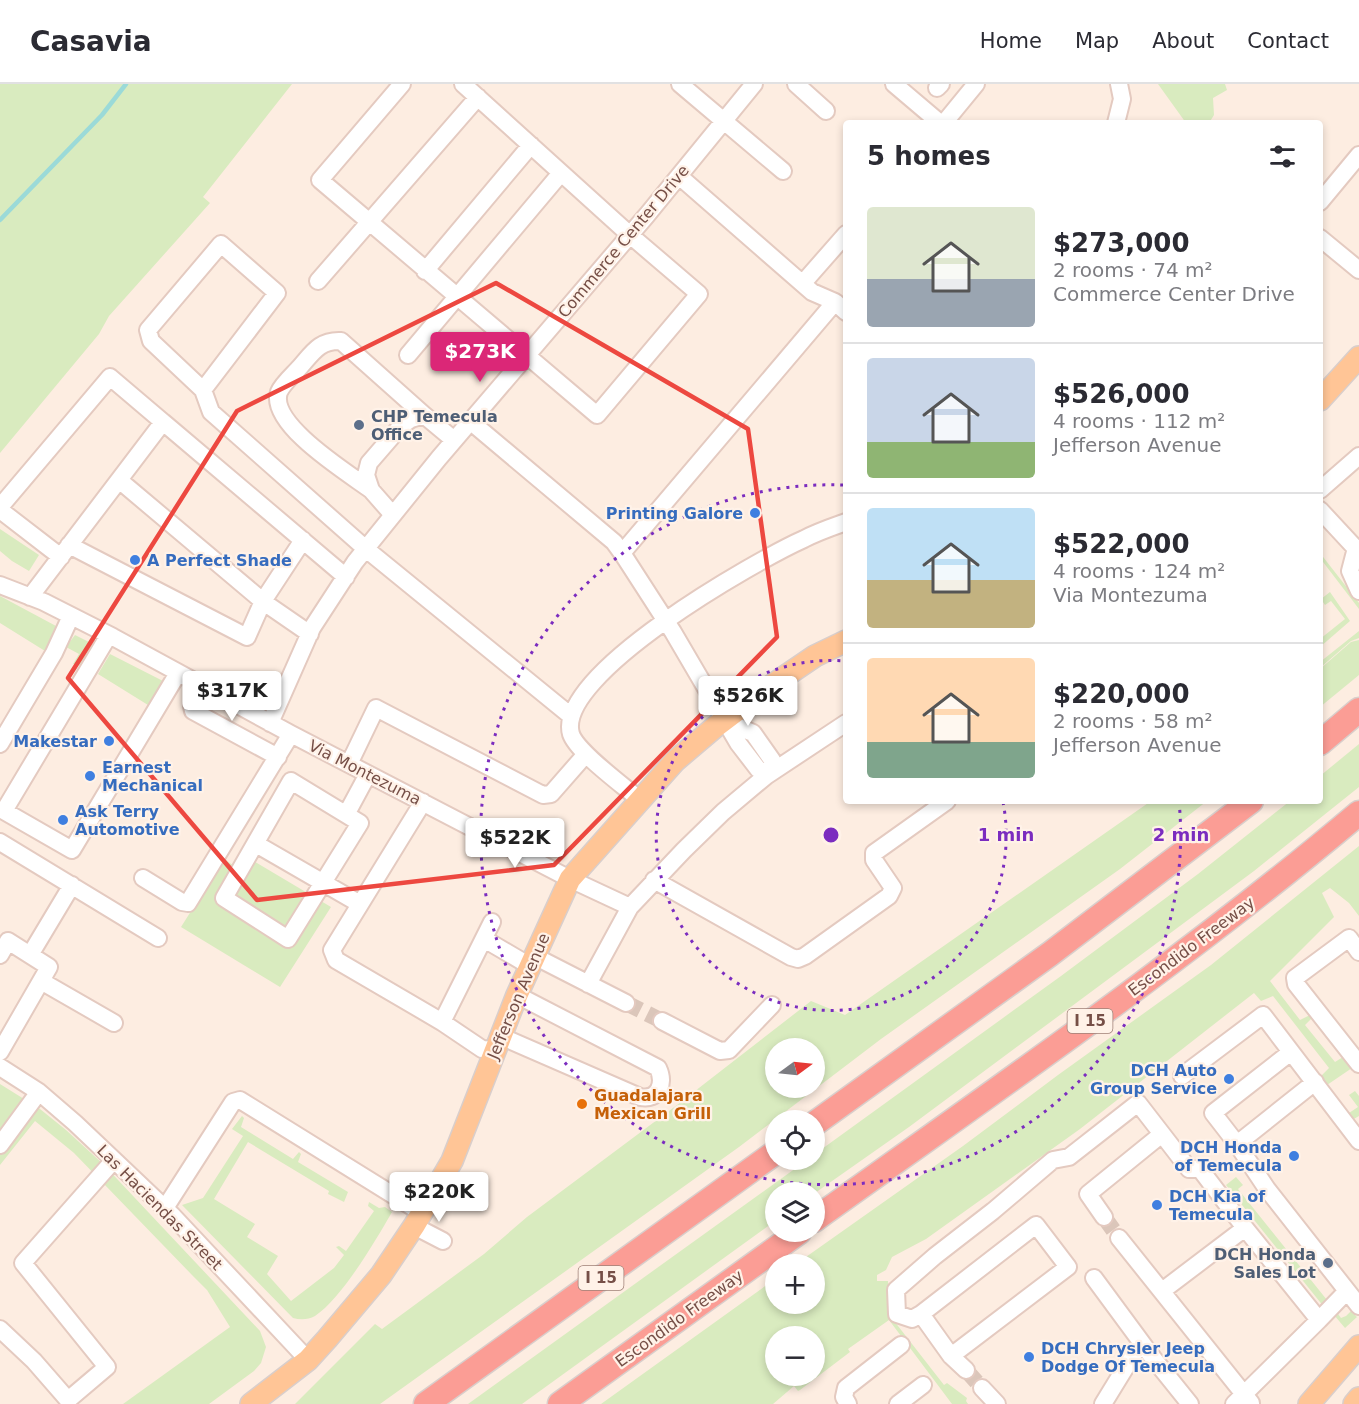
<!DOCTYPE html>
<meta charset="utf-8">
<style>
:root{--surface:#fff;--page:#f7f7f7;--text:#2b2b33;--muted:#7c7c81;--line:#e1e1e2;--accent:#db2777}
body{margin:0;font-family:"DejaVu Sans",sans-serif;background:var(--page);color:var(--text);height:100vh;display:flex;flex-direction:column;font-size:22px;white-space:nowrap}
*{box-sizing:border-box;margin:0}
p{font-size:20px;color:var(--muted)}
.icon{flex:none;width:33px;height:33px;fill:none;stroke:currentColor;stroke-width:2;stroke-linecap:round;stroke-linejoin:round}
.map{position:relative;flex:1;overflow:hidden}
.side{position:absolute;left:843px;top:36px;width:480px;height:684px;display:flex;flex-direction:column;background:var(--surface);border-radius:6px;box-shadow:0 3px 9px #0003}
.side>*{flex:none}
.needle{width:39px;rotate:75deg}
.buttons{position:absolute;left:765px;top:954px;display:grid;gap:12px}
.buttons a{display:grid;place-items:center;width:60px;height:60px;border-radius:50%;background:var(--surface);box-shadow:0 3px 9px #0003;font-size:30px}
.price{position:absolute;translate:-50% -51px;padding:0 14px;border-radius:6px;background:#fff;color:#222;font-size:20px;line-height:39px;filter:drop-shadow(0 2px 3px #0008)}
.price::after{content:'';position:absolute;left:50%;top:36px;width:18px;height:14px;margin-left:-9px;background:inherit;clip-path:polygon(0 0,100% 0,50% 100%)}
.price.selected{background:var(--accent);color:#fff}
ul{padding:0;list-style:none}
li{display:flex;align-items:center;gap:18px;height:150px;padding:0 24px}
li+li{border-top:2px solid var(--line)}
li span{display:grid;place-items:center;flex:none;width:168px;height:120px;border-radius:6px;color:#555}
li>.icon{margin-inline-start:auto}
span .icon{width:72px;height:72px;fill:#fffc;stroke-width:1}
li b{font-size:26px}
h2{display:flex;justify-content:space-between;align-items:center;height:72px;padding:0 24px;font-size:26px}
header{display:flex;align-items:center;gap:36px;box-sizing:border-box;height:84px;padding:0 30px;background:var(--surface);border-bottom:2px solid var(--line)}
header strong{font-size:28px}
nav{display:flex;gap:33px;margin-inline-start:auto;font-size:21px}
.map>svg:first-child{display:block}
</style>
<header>
<strong>Casavia</strong>
<nav><a>Home</a><a>Map</a><a>About</a><a>Contact</a></nav>
</header>
<div class="map">
<svg width="1359" height="1320" viewBox="0 0 1359 1320">
<rect width="100%" height="100%" fill="#fdede1"/>
<path fill="#d9ebbf" fill-rule="evenodd" d="M0,0H292L203,113L210,119L109,232L99,250L0,369Z
M1158,0H1225L1227,6L1213,14L1214,31L1209,39H1186Z
M0,445L39,471L29,487L12,477L0,467Z
M1320,469L1359,519V525L1320,474Z
M1330,508L1350,537L1320,563V555L1345,535L1331,517L1325,521L1321,515Z
M0,512L56,542L45,567L0,539Z
M1359,547V554L1351,557L1320,584V578Z
M75,551L93,560L82,582L73,580L79,570L66,563Z
M1359,556V591L1320,623V585L1351,558Z
M110,570L163,597L148,621L98,590Z
M1359,660V703L1254,787L909,1043L815,1109L776,1108L775,1137L522,1320H468L807,1076H814L815,1070L1061,892L1198,790L1290,717H1320V692Z
M1151,717H1207L1120,785L881,955L739,1063L380,1320H295L375,1240L382,1245L484,1170L527,1133L677,1021L811,917L845,931ZM776,964H814V1004H776Z
M1359,762V832L1349,819L1330,804L1322,809L1334,833L1270,897L1300,936L1310,931L1312,934L1305,941L1335,978L1343,973L1352,984L1327,1001L1320,993L1329,984L1273,912L1261,917L1254,909L1080,1045L926,1155L892,1173L886,1186L877,1191V1197H888L891,1233L944,1301L947,1299L967,1314L966,1317L968,1320H952L889,1236L848,1265L850,1268L800,1306L798,1307L794,1302L773,1320H601L775,1195L776,1220H814V1180H796L963,1062L1058,991L1211,881ZM776,1252H814V1292H776Z
M245,772L331,823L280,903L181,843L224,775L237,784Z
M0,1000L40,1025L66,1046L103,1080L260,1247L266,1263L261,1279L254,1287L209,1320H123L230,1243L207,1206L192,1191L74,1069L35,1037L0,1081Z
M1355,1007L1359,1012V1032L1352,1036L1349,1029L1358,1023L1349,1011Z
M242,1032L244,1034L241,1043L293,1075L299,1068L301,1070L298,1078L348,1108L344,1118L328,1110L329,1107L248,1058L214,1115L255,1140L247,1153L278,1172L267,1190L291,1217L334,1184L344,1171L336,1163L339,1162L346,1167L374,1127L368,1122L369,1118L379,1124L385,1123L392,1128C376,1156 342,1214 315,1232C308,1236 300,1236 293,1234L182,1121L203,1114L243,1052L232,1045Z
M1236,1093L1243,1101L1238,1105L1327,1216L1324,1223L1226,1101Z
M1336,1227L1341,1234L1346,1232L1351,1227L1357,1233L1345,1244L1334,1231Z"/>
<g fill="none" stroke-linecap="round" stroke-linejoin="round">
<path stroke="#9bdad8" stroke-width="4.5" d="M0,136L102,31L126,0"/>
<path stroke="#dbc6ba" stroke-width="16" stroke-dasharray="16 8" stroke-linecap="butt" d="M626,919L662,937
M1104,1133L1119,1154
M966,1286L982,1304"/>
<g stroke="#e4cac0" stroke-width="20">
<path id="minor" d="M402,0L320,96L597,331L699,210L630,151L463,0
M680,0L783,87
M796,0L826,27
M894,0L940,39
M937,4L941,0
M944,39L976,0
M1116,39L1122,15L1119,0
M679,92L812,208L835,218
M1320,118L1359,71
M1320,154L1359,186
M425,187L531,61
M318,197L478,13
M803,199L846,150
M408,271L561,89
M203,306L277,209L221,160L148,246L151,257L203,306L211,328L366,465L571,632
M470,337L614,458L622,469
M119,396L265,519L310,550
M371,406C348,389 268,340 279,308C283,299 294,290 300,283C313,268 320,256 341,257L424,331
M1320,406L1359,372
M0,423L110,293L163,338
M0,426L61,473
M1320,426L1359,468
M393,431L371,406L366,391L369,379L401,342L411,335L424,331L454,356
M69,461L247,553L263,517L303,456
M1356,464L1350,487L1359,507
M0,501L44,518L113,553L291,650L570,795L630,823
M30,513L163,338L346,493
M109,551L4,727L72,766L178,589
M203,603L192,622L193,627L278,673
M724,637L753,649L772,676L773,687
M270,639L312,544L355,478L439,374L647,131L754,0
M0,660L54,569L71,532
M349,680L376,624L543,711L551,710L586,670
M769,690L758,685L738,659L673,548L622,469L835,218L846,228
M291,697L360,739L288,855L224,814Z
M640,716C624,702 577,668 571,650C554,591 757,476 804,455C817,448 832,443 846,438
M423,718L332,866L336,876L442,938L492,838
M347,729L368,690
M0,758L158,854
M256,760L360,820
M143,794L182,818L188,819L291,650
M654,796L791,873L798,875L805,872L889,812L893,804L874,776V769L947,717
M484,855L530,882
M1359,868L1349,854L1295,894L1296,900L1359,980
M0,871L8,857L49,883L0,968
M30,871L72,801
M534,872L626,919
M41,897L114,939
M588,900L630,823L684,766L723,728L766,692L846,639
M662,937L720,967L729,966L772,921
M442,938L482,965L495,966
M500,952L640,1013C659,1017 665,999 658,984L517,911
M1291,968L1213,1029L1237,1060L1315,998
M0,983L39,1008L75,1039L172,1131L308,1276
M1182,992L1263,931L1359,1057
M1162,1050L1189,1085H1200L1245,1144
M1237,1060L1267,1105L1359,1222
M0,1061L39,1008
M441,1095L468,1109
M165,1124L233,1018L240,1016L422,1129
M414,1142L443,1157
M1119,1154L1251,1319
M1094,1194L1153,1274L1190,1320
M1162,1207L1245,1144L1319,1236L1234,1320
M921,1230L912,1235L897,1230L896,1206L935,1172L993,1127L1053,1076L1069,1073L1138,1019L1162,1050L1088,1110L1104,1133
M1319,1236L1347,1207
M0,1245L34,1277L68,1316L107,1283L23,1179L114,1076
M951,1272L1068,1183L1036,1141L921,1230L951,1272L966,1286
M982,1304L997,1320
M848,1320L844,1313L846,1304L901,1261
M898,1320L923,1301
M1103,1320L1141,1258"/>
</g>
<g stroke="#d9cecb" stroke-width="24">
<path id="major" d="M1320,316L1359,273
M251,1320L308,1276L327,1255L381,1191L414,1142L452,1077L517,911L570,795L675,677L715,643L756,612L815,572L846,557
M1309,1320L1359,1262
M1354,1320L1359,1314"/>
</g>
<g stroke="#d9cecb" stroke-width="27">
<path id="highway" d="M1320,659L1359,626
M814,1040L1050,870L1251,717
M814,1136C998,1004 1186,875 1359,729
M426,1320L776,1068
M560,1320L799,1148"/>
</g>
<use href="#minor" stroke="#fff" stroke-width="16"/>
<use href="#major" stroke="#ffc596" stroke-width="21"/>
<use href="#highway" stroke="#fb9d95" stroke-width="24"/>
</g>
<path fill="none" stroke="#ed4840" stroke-width="4.5" stroke-linejoin="round" d="M496,199L748,345L777,553L554,781L257,816L68,594L237,327Z"/>
<g fill="none" stroke="#7b2cbf" stroke-width="3" stroke-dasharray="3 6">
<path d="M1003 718A175 175 0 1 1 845 577"/>
<path d="M1179 717A350 350 0 1 1 843 401"/>
</g>
<g fill="#5c6f8a" stroke="#fff2e8" stroke-width="2">
<circle cx="359" cy="341" r="6"/>
<circle cx="1328" cy="1179" r="6"/>
</g>
<g fill="#3f7fe0" stroke="#fff2e8" stroke-width="2">
<circle cx="755" cy="429" r="6"/>
<circle cx="135" cy="476" r="6"/>
<circle cx="109" cy="657" r="6"/>
<circle cx="90" cy="692" r="6"/>
<circle cx="63" cy="736" r="6"/>
<circle cx="1229" cy="995" r="6"/>
<circle cx="1294" cy="1072" r="6"/>
<circle cx="1157" cy="1121" r="6"/>
<circle cx="1029" cy="1273" r="6"/>
</g>
<circle fill="#e8710a" stroke="#fff2e8" stroke-width="2" cx="582" cy="1020" r="6"/>
<g text-anchor="middle" stroke-width="4.5" stroke-linejoin="round" paint-order="stroke">
<g fill="#fff2e8" stroke="#9f8077" stroke-width="1.5">
<rect x="1067.5" y="925" width="45" height="24" rx="4.5"/>
<rect x="578.5" y="1182" width="45" height="24" rx="4.5"/>
</g>
<g font-size="15" font-weight="bold" fill="#764f47">
<text x="1090" y="942">I 15</text>
<text x="601" y="1199">I 15</text>
</g>
<g font-size="16" fill="#764f47" stroke="#fff2e8">
<text transform="translate(623 157) rotate(-50)" y="6">Commerce Center Drive</text>
<text transform="translate(365 688) rotate(27)" y="6">Via Montezuma</text>
<text transform="translate(1191 862) rotate(-37)" y="6">Escondido Freeway</text>
<text transform="translate(518 912) rotate(-67)" y="6">Jefferson Avenue</text>
<text transform="translate(160 1123) rotate(45)" y="6">Las Haciendas Street</text>
<text transform="translate(679 1234) rotate(-36)" y="6">Escondido Freeway</text>
</g>
<g font-size="16" font-weight="bold" fill="#4e5e75" stroke="#fff2e8" text-anchor="start">
<text x="371" y="338">CHP Temecula<tspan x="371" dy="18">Office</tspan></text>
<text x="1316" y="1176" text-anchor="end">DCH Honda<tspan x="1316" dy="18">Sales Lot</tspan></text>
</g>
<g font-size="16" font-weight="bold" fill="#366cbe" stroke="#fff2e8" text-anchor="start">
<text x="743" y="435" text-anchor="end">Printing Galore</text>
<text x="147" y="482">A Perfect Shade</text>
<text x="97" y="663" text-anchor="end">Makestar</text>
<text x="102" y="689">Earnest<tspan x="102" dy="18">Mechanical</tspan></text>
<text x="75" y="733">Ask Terry<tspan x="75" dy="18">Automotive</tspan></text>
<text x="1217" y="992" text-anchor="end">DCH Auto<tspan x="1217" dy="18">Group Service</tspan></text>
<text x="1282" y="1069" text-anchor="end">DCH Honda<tspan x="1282" dy="18">of Temecula</tspan></text>
<text x="1169" y="1118">DCH Kia of<tspan x="1169" dy="18">Temecula</tspan></text>
<text x="1041" y="1270">DCH Chrysler Jeep<tspan x="1041" dy="18">Dodge Of Temecula</tspan></text>
</g>
<g font-size="16" font-weight="bold" fill="#c56008" stroke="#fff2e8" text-anchor="start">
<text x="594" y="1017">Guadalajara<tspan x="594" dy="18">Mexican Grill</tspan></text>
</g>
</g>
<circle cx="831" cy="751" r="9" fill="#7b2cbf" stroke="#fff2e8" stroke-width="3"/>
<g font-size="18" text-anchor="middle" font-weight="bold" fill="#7b2cbf" stroke="#fff2e8" stroke-width="4.5" stroke-linejoin="round" paint-order="stroke">
<text x="1006" y="757">1 min</text>
<text x="1181" y="757">2 min</text>
</g>
</svg>
<div class="buttons">
<a><svg class="needle" viewBox="-14 -14 28 28"><path d="M0-13l5 13h-10z" fill="#e53935"/><path d="M0 13l5-13h-10z" fill="#7c7c81"/></svg></a>
<a><svg class="icon" aria-label="locate" viewBox="0 0 24 24"><circle cx="12" cy="12" r="6"/><path d="M12 2v4M12 18v4M2 12h4M18 12h4"/></svg></a>
<a><svg class="icon" aria-label="layers" viewBox="0 0 24 24"><path d="M12 4l9 5-9 5-9-5zM3 14l9 5 9-5"/></svg></a>
<a>+</a>
<a>−</a>
</div>
<b class="price selected" style="left:480px;top:299px">$273K</b>
<b class="price" style="left:232px;top:638px">$317K</b>
<b class="price" style="left:748px;top:643px">$526K</b>
<b class="price" style="left:515px;top:785px">$522K</b>
<b class="price" style="left:439px;top:1139px">$220K</b>
<section class="side">
<h2>5 homes<svg class="icon" aria-label="filters" viewBox="0 0 24 24"><path d="M4 7h16M4 17h16"/><circle cx="9" cy="7" r="2"/><circle cx="15" cy="17" r="2"/></svg></h2>
<ul>
<li><span style="background:linear-gradient(#dfe7d0 60%,#9aa5b1 0)"><svg class="icon" aria-label="home" viewBox="0 0 24 24"><path d="M3 11l9-7 9 7M6 9v11h12V9"/></svg></span><div><b>$273,000</b><p>2 rooms · 74 m²</p><p>Commerce Center Drive</p></div></li>
<li><span style="background:linear-gradient(#c9d6e8 70%,#8fb573 0)"><svg class="icon" aria-label="home" viewBox="0 0 24 24"><path d="M3 11l9-7 9 7M6 9v11h12V9"/></svg></span><div><b>$526,000</b><p>4 rooms · 112 m²</p><p>Jefferson Avenue</p></div></li>
<li><span style="background:linear-gradient(#bfe0f5 60%,#c2b280 0)"><svg class="icon" aria-label="home" viewBox="0 0 24 24"><path d="M3 11l9-7 9 7M6 9v11h12V9"/></svg></span><div><b>$522,000</b><p>4 rooms · 124 m²</p><p>Via Montezuma</p></div></li>
<li><span style="background:linear-gradient(#ffd9b3 70%,#7fa58c 0)"><svg class="icon" aria-label="home" viewBox="0 0 24 24"><path d="M3 11l9-7 9 7M6 9v11h12V9"/></svg></span><div><b>$220,000</b><p>2 rooms · 58 m²</p><p>Jefferson Avenue</p></div></li>
</ul>
</section>
</div>
